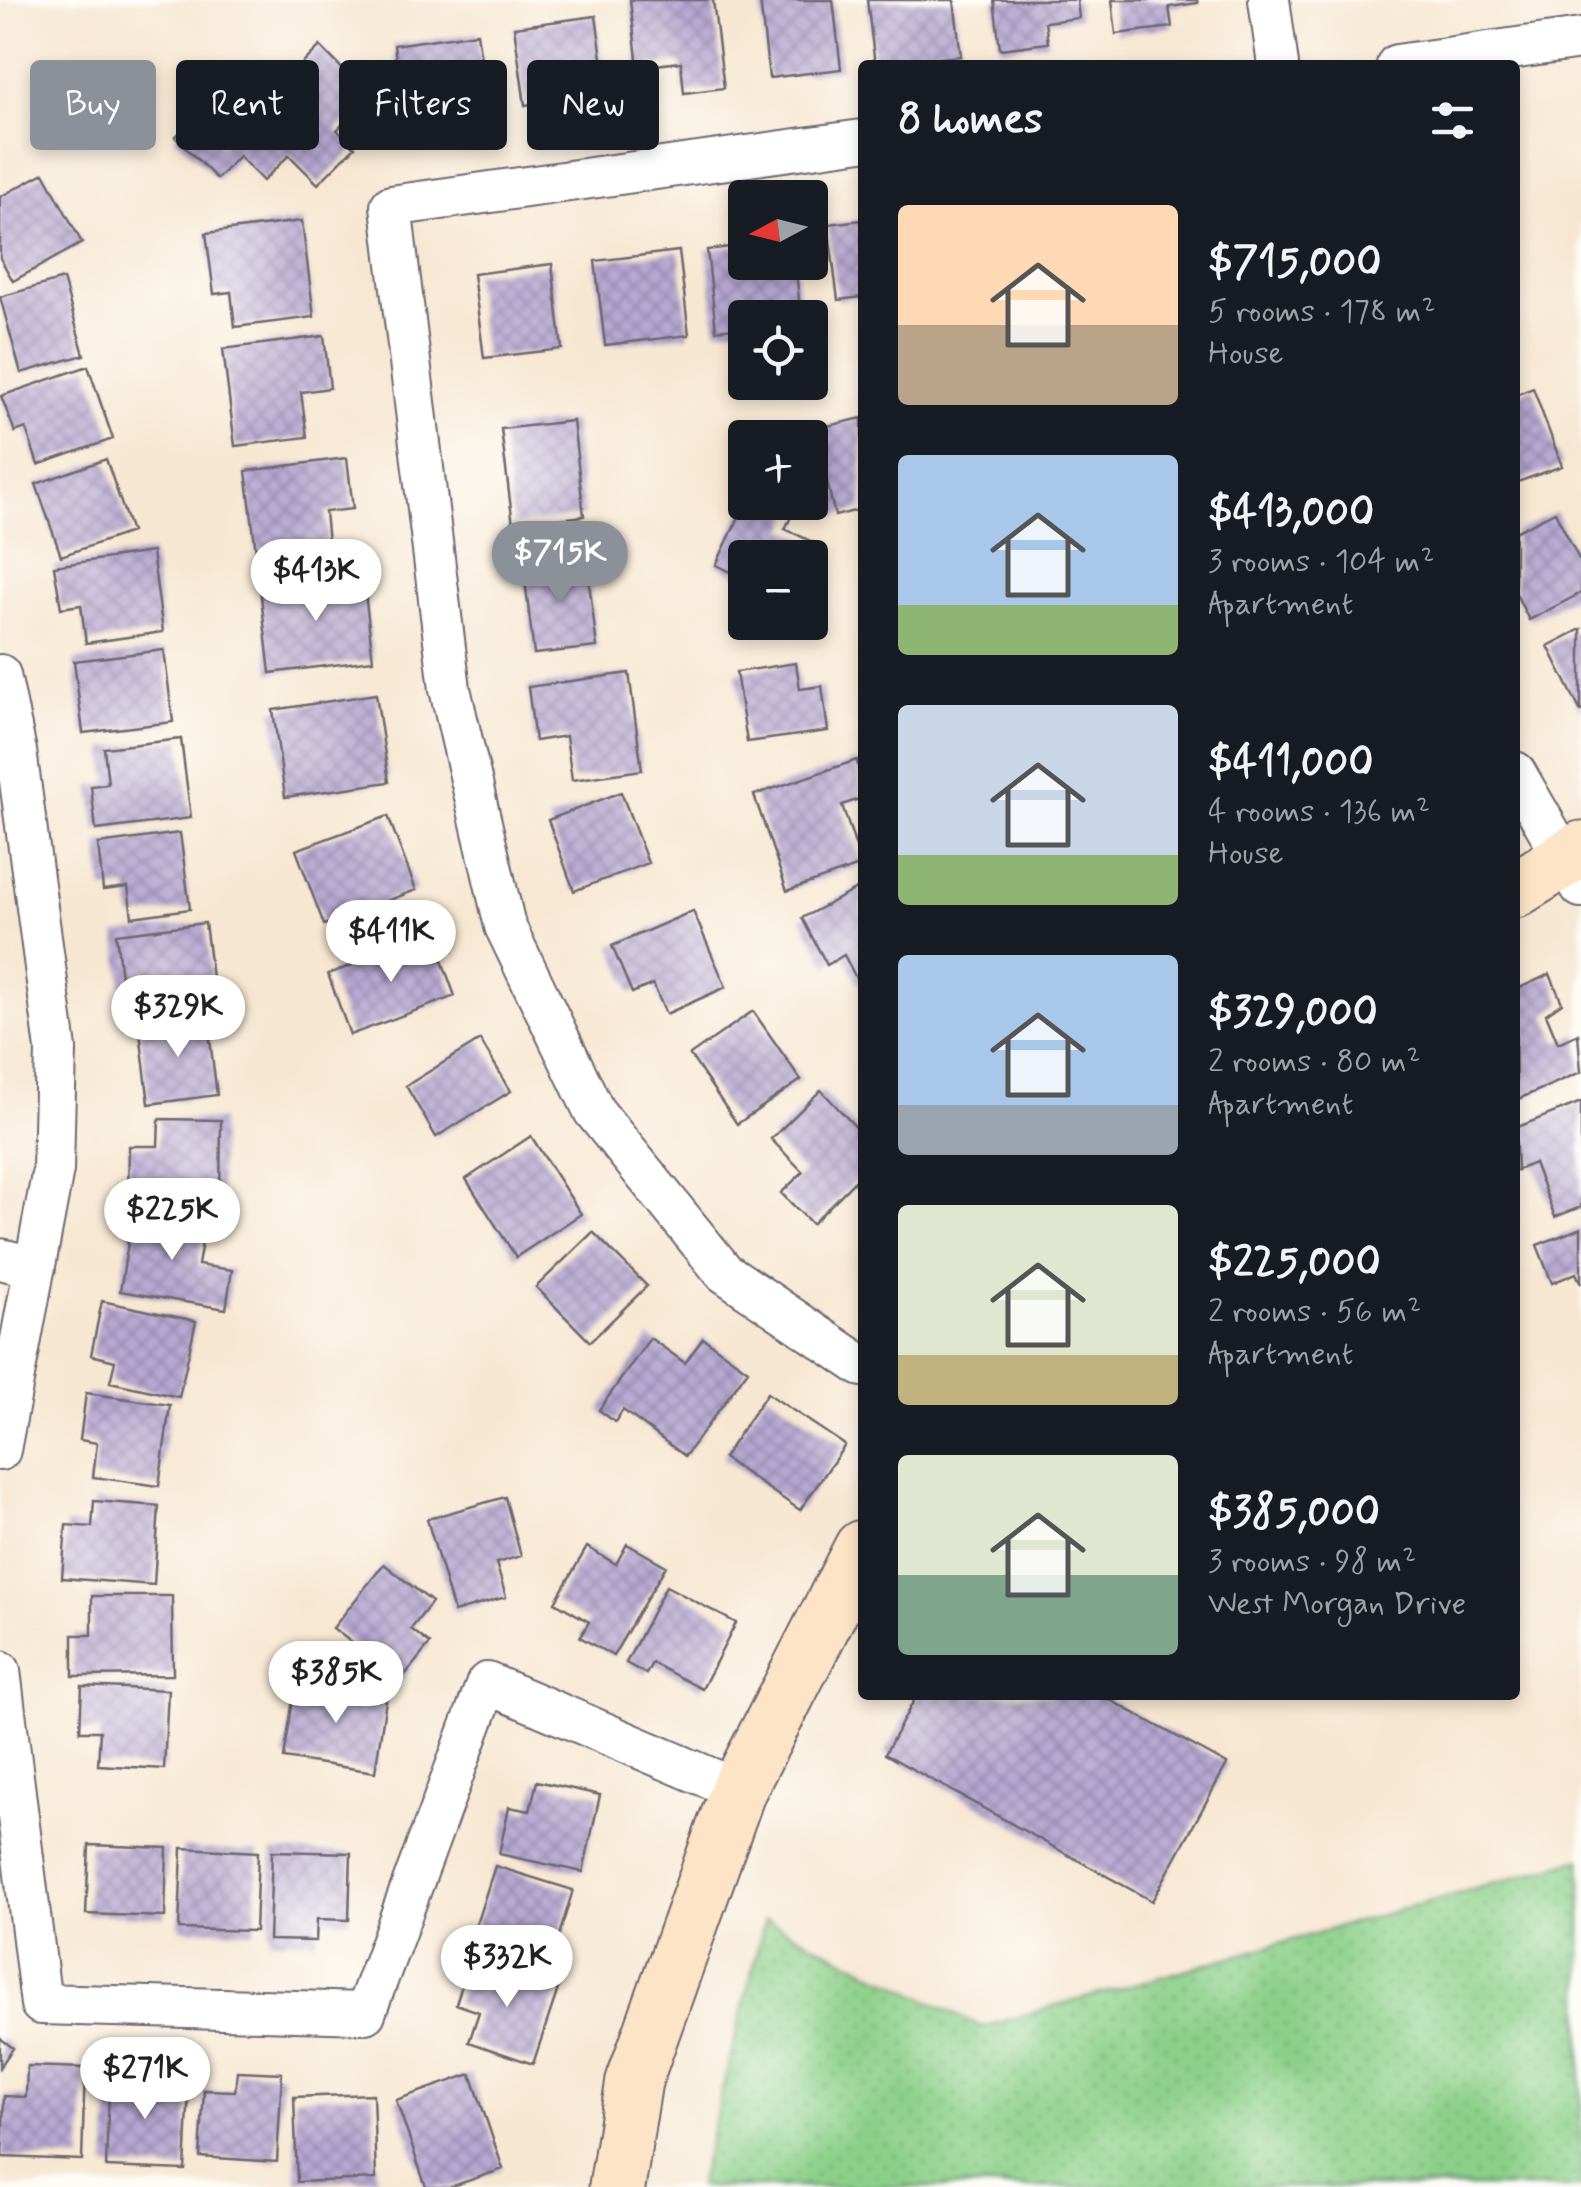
<!DOCTYPE html>
<meta charset="utf-8">
<style>
:root{--surface:#171b24;--page:#242831;--text:#f1f3f6;--muted:#9ea1a6;--accent:#8c9099}
body{margin:0;font-family:Mynerve,sans-serif;background:var(--page);color:var(--text);height:100vh;display:flex;flex-direction:column;font-size:38px;white-space:nowrap}
*{box-sizing:border-box;margin:0}
p{font-size:32px;color:var(--muted)}
.icon{flex:none;width:55px;height:55px;fill:none;stroke:currentColor;stroke-width:2;stroke-linecap:round;stroke-linejoin:round}
.map{position:relative;flex:1;overflow:hidden}
.panel{position:absolute;left:858px;top:60px;width:662px;height:1640px;display:flex;flex-direction:column;background:var(--surface);border-radius:10px;box-shadow:0 5px 15px #0003}
.panel>*{flex:none}
.top-card{position:absolute;left:30px;top:60px;width:678px;height:90px;display:flex;gap:20px}
.needle{width:65px;rotate:263deg}
.tools{position:absolute;left:728px;top:180px;display:grid;gap:20px}
.tools a{display:grid;place-items:center;width:100px;height:100px;border-radius:10px;background:var(--surface);box-shadow:0 5px 15px #0003;font-size:50px}
.price{position:absolute;translate:-50% -85px;padding:0 22px;border-radius:35px;background:#fff;color:#222;font-size:32px;line-height:65px;filter:drop-shadow(0 2px 5px #0008)}
.price::after{content:'';position:absolute;left:50%;top:60px;width:30px;height:22px;margin-left:-15px;background:inherit;clip-path:polygon(0 0,100% 0,50% 100%)}
.price.current{background:var(--accent);color:#fff}
ul{padding:0;list-style:none}
li{display:flex;align-items:center;gap:30px;height:250px;padding:0 40px}
li span{display:grid;place-items:center;flex:none;width:280px;height:200px;border-radius:10px;color:#555}
li>.icon{margin-inline-start:auto}
span .icon{width:120px;height:120px;fill:#fffc;stroke-width:1}
li b{font-size:42px}
h2{display:flex;justify-content:space-between;align-items:center;height:120px;padding:0 40px;font-size:42px}
.tag{padding:0 35px;border-radius:10px;background:var(--surface);box-shadow:0 5px 15px #0003;font-size:35px;line-height:90px}
.tag.current{background:var(--accent);color:#fff}
.map>svg:first-child{display:block}
</style>
<div class="map">
<svg width="1581" height="2187" viewBox="0 0 1581 2187">
<defs>
<pattern id="park-dots" width="8" height="8" patternUnits="userSpaceOnUse" patternTransform="scale(2.5)"><rect width="8" height="8" fill="#8bd089"/><path d="M2 2h.1M6 6h.1" fill="none" stroke="#78b277" stroke-width="1.8" stroke-linecap="round"/></pattern>
<pattern id="building-cross-hatch" width="8" height="8" patternUnits="userSpaceOnUse" patternTransform="scale(2.5)"><rect width="8" height="8" fill="#b7a8d2"/><path d="M0 0l8 8M0 8l8-8" fill="none" stroke="#9488ac"/></pattern>
</defs>
<rect width="100%" height="100%" fill="#fdfcf7"/>
<filter id="ink" filterUnits="userSpaceOnUse"><feTurbulence type="fractalNoise" baseFrequency=".01" numOctaves="2"/><feDisplacementMap in="SourceGraphic" scale="20" xChannelSelector="R" yChannelSelector="G"/><feConvolveMatrix kernelMatrix="1 2 1 2 8 2 1 2 1" color-interpolation-filters="sRGB"/></filter>
<filter id="wash" filterUnits="userSpaceOnUse"><feTurbulence type="fractalNoise" baseFrequency=".0048" numOctaves="4" result="noise"/><feDisplacementMap in="SourceGraphic" scale="40" xChannelSelector="R" yChannelSelector="G"/><feGaussianBlur stdDeviation="2.25" result="paint"/><feColorMatrix in="noise" values="0 0 0 0 0 0 0 0 0 0 0 0 0 0 0 0 0 1.4 0 .05"/><feComposite in="paint" operator="in"/></filter>
<g filter="url(#wash)">
<rect width="100%" height="100%" fill="#f7e7d2"/>
<path fill="url(#park-dots)" stroke="#567962" stroke-width="2.5" d="M1581,1859V2187H698L765,1919L982,2027Z"/>
<g id="blocks">
<path fill="url(#building-cross-hatch)" d="M630,0H713L724,88L684,93L681,62L638,67Z
M760,0H833L841,69L769,78Z
M867,0H954L961,56L875,65Z
M994,0H1077L1079,18L1045,22L1048,43L1000,49Z
M1112,0H1197L1198,3L1169,7L1172,27L1116,34Z
M596,16L607,93L525,105L514,27Z
M477,33L489,113L405,125L394,45Z
M320,46L370,97L337,130L355,147L318,184L289,155L263,181L239,156L217,179L175,137L194,118L221,146Z
M44,173L82,243L13,281L0,258V197Z
M862,220V297L838,300L828,224Z
M302,221L314,317L235,327L231,292L214,294L206,233Z
M745,245V262H795L801,318H745V327L716,330L707,250Z
M679,251L689,335L605,345L595,261Z
M552,264L562,349L484,358L473,274Z
M63,279L84,355L21,373L0,297Z
M324,336L330,388L301,392L307,437L235,446L223,349Z
M88,366L113,439L38,465L26,428L15,432L1,396Z
M1533,388L1562,466L1515,483V395Z
M862,418V509L835,516L815,429Z
M573,421L584,516L513,525L501,429Z
M347,458L353,509L325,512L328,542L256,551L246,471Z
M106,459L131,532L61,556L36,484Z
M746,502H765L792,515L785,529L817,544L811,558H745V579L716,565Z
M1555,512L1581,563V593L1529,620L1515,592V532Z
M152,552L163,632L86,643L81,605L61,608L54,566Z
M586,557L597,647L534,654L523,564Z
M363,576L373,660L270,673L260,588Z
M1581,629V712L1548,646Z
M164,650L173,722L83,733L74,661Z
M796,663L800,689L822,686L828,731L747,742L736,672Z
M629,673L642,770L572,780L566,736L535,741L528,687Z
M376,694L389,782L285,797L273,710Z
M181,739L191,818L96,830L91,786L108,784L104,748Z
M857,760L862,798L842,805L862,865L787,891L754,795Z
M621,792L648,863L574,891L548,820Z
M388,816L416,890L324,925L296,850Z
M180,833L190,909L132,917L128,887L103,890L98,844Z
M862,886V990L844,955L827,965L802,918Z
M693,911L726,987L666,1014L653,984L632,993L612,946Z
M205,923L215,1001L125,1012L116,934Z
M433,936L455,996L350,1035L328,974Z
M1550,974L1562,1003L1546,1014L1558,1043L1578,1034L1581,1072L1516,1100L1515,990Z
M753,1011L801,1080L737,1124L690,1055Z
M207,1016L217,1095L149,1104L139,1024Z
M480,1040L511,1091L436,1137L406,1086Z
M821,1090L862,1134V1174L812,1224L781,1193L803,1172L771,1139Z
M1581,1102V1207L1555,1217L1534,1163L1517,1170L1515,1128Z
M159,1119L221,1120L220,1199L128,1198L129,1146H158Z
M531,1136L581,1214L516,1257L466,1179Z
M133,1213L205,1225L198,1265L232,1270L226,1309L120,1291Z
M1581,1228V1284L1576,1273L1552,1283L1537,1245Z
M593,1232L647,1286L590,1342L536,1287Z
M102,1301L196,1321L179,1397L110,1382L115,1361L91,1355Z
M650,1338L685,1363L703,1338L748,1370L685,1456L623,1410L615,1422L599,1410Z
M86,1393L170,1405L159,1486L93,1477L97,1443L80,1440Z
M767,1393L845,1445L800,1510L723,1458Z
M505,1497L521,1556L496,1563L506,1597L454,1612L427,1519Z
M94,1501L159,1506L154,1585L62,1578L66,1525L92,1527Z
M627,1544L666,1566L613,1656L580,1637L589,1622L555,1602L587,1547L616,1564Z
M384,1564L432,1602L411,1629L430,1644L400,1681L333,1628Z
M666,1586L736,1623L702,1689L652,1663L646,1674L626,1663Z
M92,1596H172L173,1675L73,1676V1635H92Z
M296,1680L387,1694L375,1772L284,1758Z
M82,1686L168,1690L164,1769L98,1765L100,1731H80Z
M917,1695H1101L1227,1764L1152,1901L885,1754Z
M537,1781L600,1795L583,1872L499,1854L509,1807L530,1811Z
M89,1845L167,1848L165,1917L86,1914Z
M182,1848L258,1852L255,1931L179,1929Z
M272,1851L351,1853L349,1920L317,1919L316,1941L269,1940Z
M495,1866L573,1890L549,1968L470,1943Z
M470,1959L558,1989L533,2064L469,2042L479,2012L456,2004Z
M0,2038L13,2048L0,2067Z
M110,2065L145,2066L144,2085L189,2087L185,2170L106,2167Z
M27,2066L85,2068L82,2160L2,2157L4,2096L26,2097Z
M237,2071L282,2073L277,2162L200,2157L204,2090L235,2091Z
M471,2074L503,2169L450,2187H426L396,2100Z
M373,2094L376,2179L297,2182L294,2097Z"/>
</g>
</g>
<g filter="url(#ink)">
<use href="#blocks" fill-opacity="0" stroke="#6d6770" stroke-width="2.5"/>
<g fill="none" stroke-linecap="round" stroke-linejoin="round">
<g stroke="#6d6770" stroke-width="44">
<path id="street" d="M1269,0L1278,65
M1397,65L1581,39
M862,140L391,206L450,689L505,926L594,1111L724,1272L862,1366
M0,675L16,751L56,1049L53,1170L0,1450
M1515,772L1581,887
M0,1259L35,1267
M0,1671L41,2004L365,2013L487,1683L738,1790"/>
</g>
<g stroke="#6d6770" stroke-width="59">
<path id="secondary" d="M1515,890L1581,849
M617,2187L634,2081L738,1790L862,1548"/>
</g>
<use href="#street" stroke="#fff" stroke-width="40"/>
<use href="#secondary" stroke="#fee4c6" stroke-width="55"/>
</g>
</g>
</svg>
<div class="tools">
<a><svg class="needle" viewBox="-14 -14 28 28"><path d="M0-13l5 13h-10z" fill="#e53935"/><path d="M0 13l5-13h-10z" fill="#9ea1a6"/></svg></a>
<a><svg class="icon" aria-label="locate" viewBox="0 0 24 24"><circle cx="12" cy="12" r="6"/><path d="M12 2v4M12 18v4M2 12h4M18 12h4"/></svg></a>
<a>+</a>
<a>−</a>
</div>
<b class="price current" style="left:560px;top:606px">$715K</b>
<b class="price" style="left:316px;top:624px">$413K</b>
<b class="price" style="left:391px;top:985px">$411K</b>
<b class="price" style="left:178px;top:1060px">$329K</b>
<b class="price" style="left:172px;top:1263px">$225K</b>
<b class="price" style="left:336px;top:1726px">$385K</b>
<b class="price" style="left:507px;top:2010px">$332K</b>
<b class="price" style="left:145px;top:2122px">$271K</b>
<div class="top-card">
<a class="tag current">Buy</a>
<a class="tag">Rent</a>
<a class="tag">Filters</a>
<a class="tag">New</a>
</div>
<section class="panel">
<h2>8 homes<svg class="icon" aria-label="filters" viewBox="0 0 24 24"><path d="M4 7h16M4 17h16"/><circle cx="9" cy="7" r="2"/><circle cx="15" cy="17" r="2"/></svg></h2>
<ul>
<li><span style="background:linear-gradient(#ffd9b3 60%,#b9a48a 0)"><svg class="icon" aria-label="home" viewBox="0 0 24 24"><path d="M3 11l9-7 9 7M6 9v11h12V9"/></svg></span><div><b>$715,000</b><p>5 rooms · 178 m²</p><p>House</p></div></li>
<li><span style="background:linear-gradient(#a9c7e8 75%,#8fb573 0)"><svg class="icon" aria-label="home" viewBox="0 0 24 24"><path d="M3 11l9-7 9 7M6 9v11h12V9"/></svg></span><div><b>$413,000</b><p>3 rooms · 104 m²</p><p>Apartment</p></div></li>
<li><span style="background:linear-gradient(#c9d6e8 75%,#8fb573 0)"><svg class="icon" aria-label="home" viewBox="0 0 24 24"><path d="M3 11l9-7 9 7M6 9v11h12V9"/></svg></span><div><b>$411,000</b><p>4 rooms · 136 m²</p><p>House</p></div></li>
<li><span style="background:linear-gradient(#a9c7e8 75%,#9aa5b1 0)"><svg class="icon" aria-label="home" viewBox="0 0 24 24"><path d="M3 11l9-7 9 7M6 9v11h12V9"/></svg></span><div><b>$329,000</b><p>2 rooms · 80 m²</p><p>Apartment</p></div></li>
<li><span style="background:linear-gradient(#dfe7d0 75%,#c2b280 0)"><svg class="icon" aria-label="home" viewBox="0 0 24 24"><path d="M3 11l9-7 9 7M6 9v11h12V9"/></svg></span><div><b>$225,000</b><p>2 rooms · 56 m²</p><p>Apartment</p></div></li>
<li><span style="background:linear-gradient(#dfe7d0 60%,#7fa58c 0)"><svg class="icon" aria-label="home" viewBox="0 0 24 24"><path d="M3 11l9-7 9 7M6 9v11h12V9"/></svg></span><div><b>$385,000</b><p>3 rooms · 98 m²</p><p>West Morgan Drive</p></div></li>
</ul>
</section>
</div>
